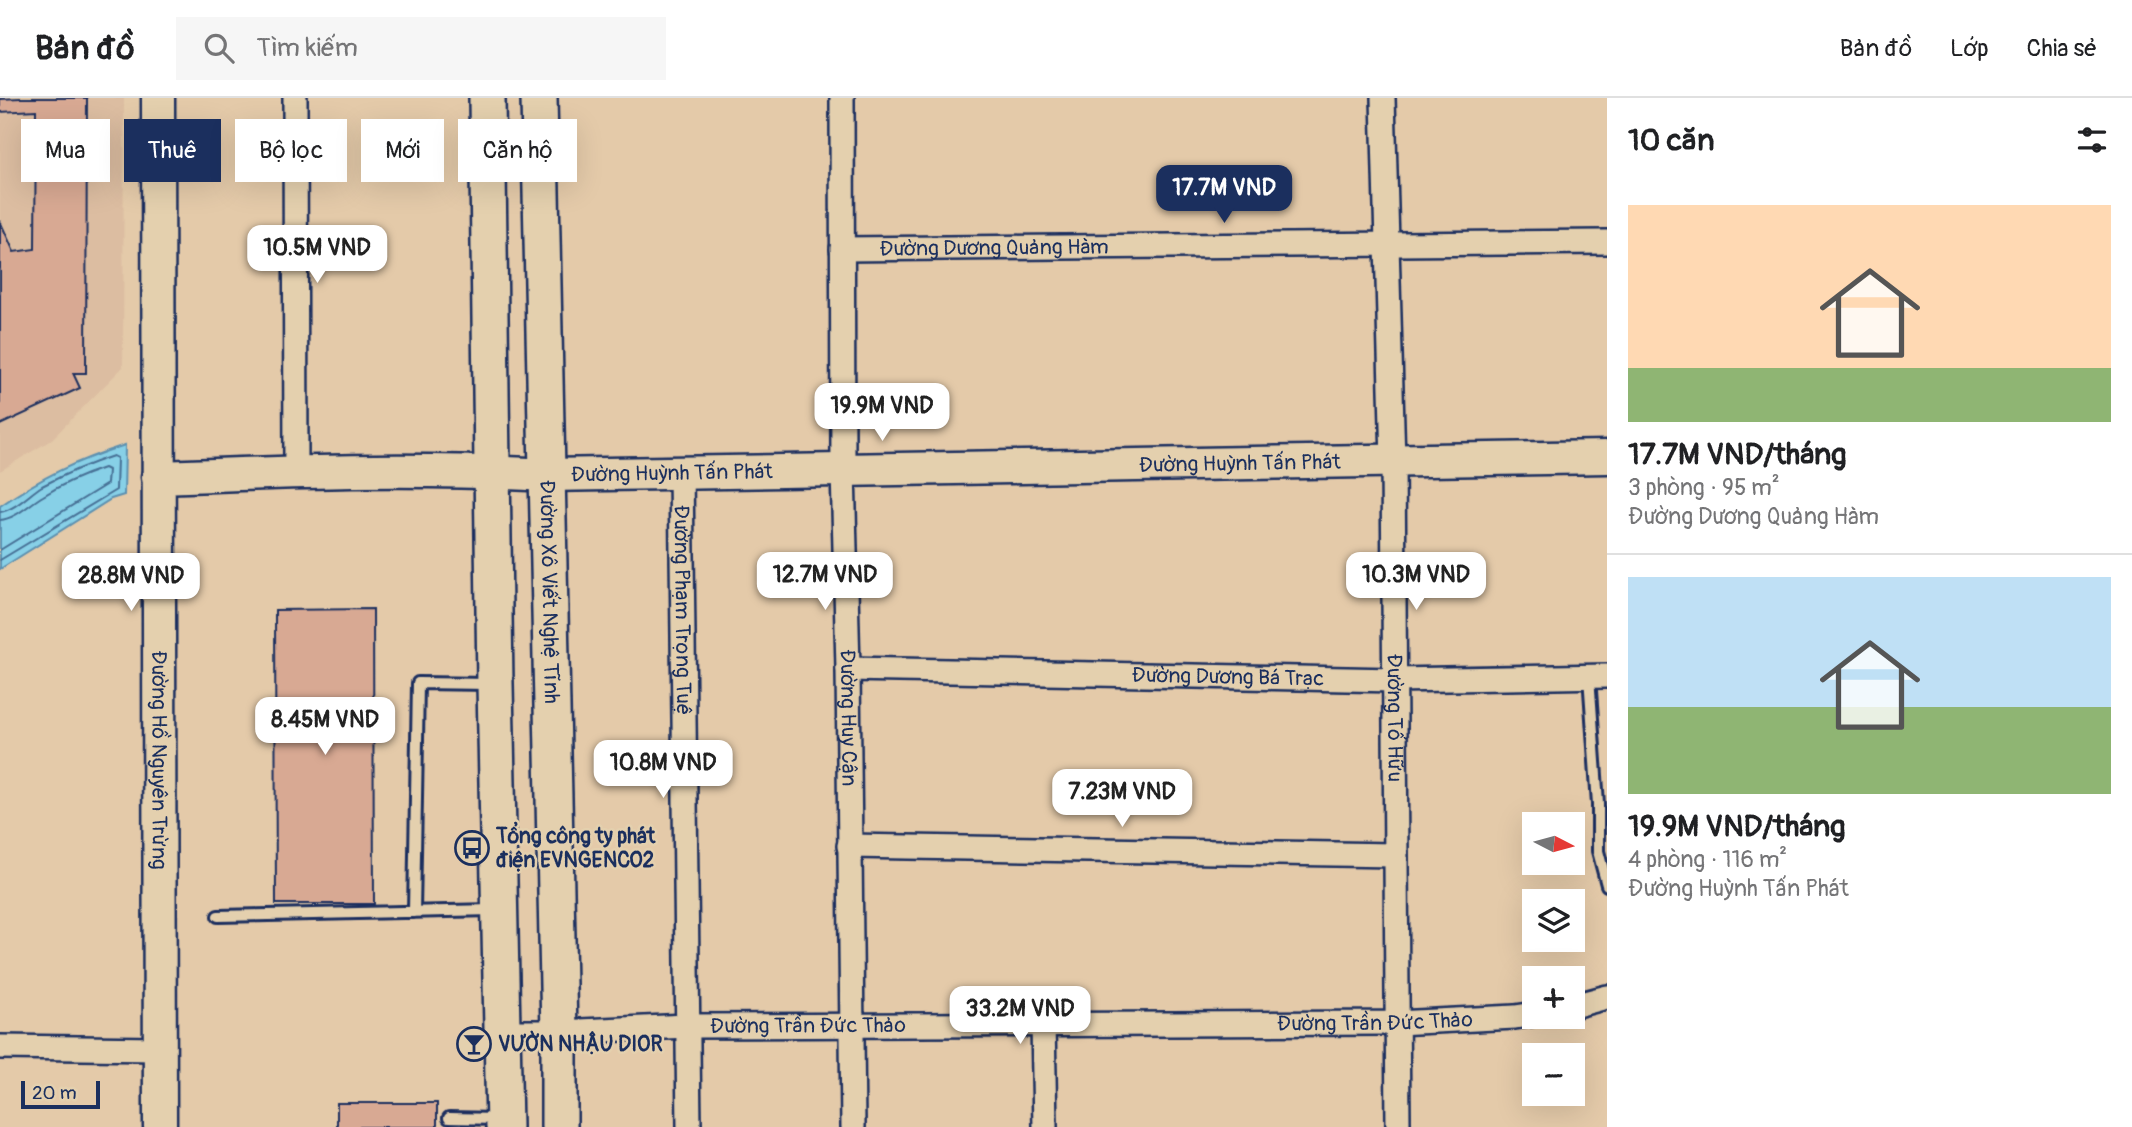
<!DOCTYPE html>
<html lang="vi">
<meta charset="utf-8">
<style>
:root{--surface:#fff;--page:#f6f6f6;--text:#202124;--muted:#757577;--line:#e0e0e0;--accent:#1b2f5e}
body{margin:0;font-family:Pangolin,sans-serif;background:var(--page);color:var(--text);height:100vh;display:flex;flex-direction:column;font-size:26px;white-space:nowrap}
*{box-sizing:border-box;margin:0}
p{font-size:23px;color:var(--muted)}
.icon{flex:none;width:38px;height:38px;fill:none;stroke:currentColor;stroke-width:2;stroke-linecap:round;stroke-linejoin:round}
.map{position:relative;flex:1;overflow:hidden}
.drawer{display:flex;flex-direction:column;background:var(--surface);width:525px}
.drawer>*{flex:none}
.hud{position:absolute;left:21px;top:21px;width:665px;height:63px;display:flex;gap:14px}
.needle{width:46px;rotate:96deg}
.tools{position:absolute;left:1522px;top:714px;display:grid;gap:14px}
.tools a{display:grid;place-items:center;width:63px;height:63px;border-radius:0px;background:var(--surface);box-shadow:0 7px 28px #0002;font-size:35px}
.scale{position:absolute;left:21px;bottom:18px;width:79px;box-sizing:border-box;padding-left:7px;border:4px solid #1b2f5e;border-top:0;font-size:19px;line-height:24px;white-space:nowrap;color:#1b2f5e;-webkit-text-stroke:5px #e4d0ae;paint-order:stroke}
.price{position:absolute;translate:-50% -60px;padding:0 16px;border-radius:14px;background:#fff;color:#222;font-size:23px;line-height:46px;filter:drop-shadow(0 2px 4px #0008)}
.price::after{content:'';position:absolute;left:50%;top:42px;width:21px;height:16px;margin-left:-10px;background:inherit;clip-path:polygon(0 0,100% 0,50% 100%)}
.price.on{background:var(--accent);color:#fff}
ul{padding:0;list-style:none}
li{display:grid;align-content:center;gap:14px;height:371px;padding:0 21px}
li+li{border-top:2px solid var(--line)}
li span{display:grid;place-items:center;height:217px;border-radius:0px;color:#555}
li>.icon{margin-inline-start:auto}
span .icon{width:126px;height:126px;fill:#fffc;stroke-width:1}
li b{font-size:30px}
h2{display:flex;justify-content:space-between;align-items:center;height:84px;padding:0 21px;font-size:30px}
.chip{padding:0 24px;border-radius:0px;background:var(--surface);box-shadow:0 7px 28px #0002;font-size:24px;line-height:63px}
.chip.on{background:var(--accent);color:#fff}
header{display:flex;align-items:center;gap:42px;box-sizing:border-box;height:98px;padding:0 35px;background:var(--surface);border-bottom:2px solid var(--line)}
header strong{font-size:33px}
nav{display:flex;gap:38px;margin-inline-start:auto;font-size:24px}
.search{width:490px;height:63px;background:var(--page);display:flex;align-items:center;gap:18px;box-sizing:border-box;padding:0 24px;border-radius:0px;color:var(--muted);font-size:26px}
main{display:flex;flex:1;min-height:0}
.map>svg:first-child{display:block}
</style>
<header>
<strong>Bản đồ</strong>
<div class="search"><svg class="icon" aria-label="search" viewBox="0 0 24 24"><circle cx="10" cy="10" r="6"/><path d="M15 15l6 6"/></svg>Tìm kiếm</div>
<nav><a>Bản đồ</a><a>Lớp</a><a>Chia sẻ</a></nav>
</header>
<main>
<div class="map">
<svg width="1607" height="1029" viewBox="0 0 1607 1029">
<rect width="100%" height="100%" fill="#e4caa9"/>
<filter id="ink" filterUnits="userSpaceOnUse"><feTurbulence type="fractalNoise" baseFrequency=".0143" numOctaves="2"/><feDisplacementMap in="SourceGraphic" scale="14" xChannelSelector="R" yChannelSelector="G"/><feConvolveMatrix kernelMatrix="1 2 1 2 8 2 1 2 1" color-interpolation-filters="sRGB"/></filter>
<g filter="url(#ink)">
<path fill="#dcbda1" d="M0,0H124L123,269L51,342L0,373Z"/>
<path fill="#87d0e7" stroke="#5c90b0" stroke-width="2" d="M125,347L124,397L111,401L0,471V408C42,379 75,363 125,347Z"/>
<g fill="none" stroke-linecap="round" stroke-linejoin="round">
<path stroke="#466f95" stroke-width="2" d="M0,414C15,412 29,396 42,388C65,376 88,366 113,358L117,360L116,392L0,462
M0,422C16,421 29,406 43,398C62,386 83,377 104,370L108,372L107,386L0,452"/>
</g>
<path fill="#d8a993" stroke="#1b2f5e" stroke-width="2" d="M21,0H87L86,275H73L80,290L0,327V123L14,154L35,151L36,12L0,14V1Z
M373,511L374,806H276L275,512Z
M337,1005H437V1029H337Z"/>
<g fill="none" stroke-linecap="round" stroke-linejoin="round">
<g stroke="#1b2f5e" stroke-width="16">
<path id="lane" d="M1589,578L1598,706V753L1607,787
M414,814L418,585L490,586
M218,818L493,812
M449,1020L498,1021"/>
</g>
<g stroke="#1b2f5e" stroke-width="28">
<g id="street">
<path d="M295,0L296,375"/>
<path id="s1" d="M842,0L843,371L848,571L853,1029"/>
<path id="s2" d="M1383,0L1393,364L1398,1029"/>
<path id="s3" d="M842,151L1607,144"/>
<path id="s4" d="M681,374L689,1029"/>
<path id="s5" d="M848,571L1395,582L1607,578"/>
<path d="M849,748L1394,757"/>
<path d="M1573,908L1607,899"/>
<path d="M1043,926L1045,1029"/>
<path id="s6" d="M502,934H559L687,928L1396,925L1515,919L1535,916"/>
<path d="M0,949L158,951"/>
</g>
</g>
<g stroke="#1b2f5e" stroke-width="37">
<g id="secondary">
<path id="s7" d="M158,0L160,1029"/>
<path id="s8" d="M158,379C287,374 418,369 547,377L1607,359"/>
</g>
</g>
<g stroke="#1b2f5e" stroke-width="40">
<g id="primary">
<path d="M487,0L495,586L504,1029"/>
<path id="s9" d="M539,0L559,934V1029"/>
</g>
</g>
<use href="#lane" stroke="#e4d0ae" stroke-width="10"/>
<use href="#street" stroke="#e4d0ae" stroke-width="23"/>
<use href="#secondary" stroke="#e4d0ae" stroke-width="32"/>
<use href="#primary" stroke="#e4d0ae" stroke-width="35"/>
</g>
</g>
<defs>
<g id="bus-ring" transform="scale(1.75)"><circle r="9.5" fill="#e4d0ae" stroke="#1b2f5e" stroke-width="1.5"/><path d="M-5-6H5V4H4V6H2V4H-2V6H-4V4H-5ZM-3.5-4V0h7V-4ZM-3.5 1.2v1.5H-2V1.2ZM2 1.2v1.5H3.5V1.2Z" fill="#1b2f5e"/></g>
<g id="bar-ring" transform="scale(1.75)"><circle r="9.5" fill="#e4d0ae" stroke="#1b2f5e" stroke-width="1.5"/><path d="M-6-5H6L.8 .8V4.5H3.5V6h-7V4.5H-.8V.8Z" fill="#1b2f5e"/></g>
</defs>
<g fill-rule="evenodd">
<use href="#bus-ring" x="472" y="750"/>
<use href="#bar-ring" x="474" y="946"/>
</g>
<g text-anchor="middle" stroke-width="5" stroke-linejoin="round" paint-order="stroke">
<g font-size="21" fill="#1b2f5e" stroke="#e4d0ae">
<text dy="7" stroke="none"><textPath href="#s3" startOffset="152">Đường Dương Quảng Hàm</textPath></text>
<text dy="7" stroke="none"><textPath href="#s8" startOffset="1082">Đường Huỳnh Tấn Phát</textPath></text>
<text dy="7" stroke="none"><textPath href="#s8" startOffset="514">Đường Huỳnh Tấn Phát</textPath></text>
<text dy="7" stroke="none"><textPath href="#s9" startOffset="494">Đường Xô Viết Nghệ Tĩnh</textPath></text>
<text dy="7" stroke="none"><textPath href="#s4" startOffset="138">Đường Phạm Trọng Tuệ</textPath></text>
<text dy="7" stroke="none"><textPath href="#s5" startOffset="380">Đường Dương Bá Trạc</textPath></text>
<text dy="7" stroke="none"><textPath href="#s1" startOffset="620">Đường Huy Cận</textPath></text>
<text dy="7" stroke="none"><textPath href="#s2" startOffset="620">Đường Tố Hữu</textPath></text>
<text dy="7" stroke="none"><textPath href="#s7" startOffset="662">Đường Hồ Nguyên Trừng</textPath></text>
<text dy="7" stroke="none"><textPath href="#s6" startOffset="873">Đường Trần Đức Thảo</textPath></text>
<text dy="7" stroke="none"><textPath href="#s6" startOffset="306">Đường Trần Đức Thảo</textPath></text>
</g>
<g font-size="21" font-weight="bold" fill="#1b2f5e" stroke="#e4d0ae" text-anchor="start">
<text x="496" y="745">Tổng công ty phát<tspan x="496" dy="24">điện EVNGENCO2</tspan></text>
<text x="498" y="953">VƯỜN NHẬU DIOR</text>
</g>
</g>
</svg>
<div class="tools">
<a><svg class="needle" viewBox="-14 -14 28 28"><path d="M0-13l5 13h-10z" fill="#e53935"/><path d="M0 13l5-13h-10z" fill="#757577"/></svg></a>
<a><svg class="icon" aria-label="layers" viewBox="0 0 24 24"><path d="M12 4l9 5-9 5-9-5zM3 14l9 5 9-5"/></svg></a>
<a>+</a>
<a>−</a>
</div>
<div class="scale">20 m</div>
<b class="price on" style="left:1224px;top:127px">17.7M VND</b>
<b class="price" style="left:317px;top:187px">10.5M VND</b>
<b class="price" style="left:882px;top:345px">19.9M VND</b>
<b class="price" style="left:825px;top:514px">12.7M VND</b>
<b class="price" style="left:1416px;top:514px">10.3M VND</b>
<b class="price" style="left:131px;top:515px">28.8M VND</b>
<b class="price" style="left:325px;top:659px">8.45M VND</b>
<b class="price" style="left:663px;top:702px">10.8M VND</b>
<b class="price" style="left:1122px;top:731px">7.23M VND</b>
<b class="price" style="left:1020px;top:948px">33.2M VND</b>
<div class="hud">
<a class="chip">Mua</a>
<a class="chip on">Thuê</a>
<a class="chip">Bộ lọc</a>
<a class="chip">Mới</a>
<a class="chip">Căn hộ</a>
</div>
</div>
<section class="drawer">
<h2>10 căn<svg class="icon" aria-label="filters" viewBox="0 0 24 24"><path d="M4 7h16M4 17h16"/><circle cx="9" cy="7" r="2"/><circle cx="15" cy="17" r="2"/></svg></h2>
<ul>
<li><span style="background:linear-gradient(#ffd9b3 75%,#8fb573 0)"><svg class="icon" aria-label="home" viewBox="0 0 24 24"><path d="M3 11l9-7 9 7M6 9v11h12V9"/></svg></span><div><b>17.7M VND/tháng</b><p>3 phòng · 95 m²</p><p>Đường Dương Quảng Hàm</p></div></li>
<li><span style="background:linear-gradient(#bfe0f5 60%,#8fb573 0)"><svg class="icon" aria-label="home" viewBox="0 0 24 24"><path d="M3 11l9-7 9 7M6 9v11h12V9"/></svg></span><div><b>19.9M VND/tháng</b><p>4 phòng · 116 m²</p><p>Đường Huỳnh Tấn Phát</p></div></li>
</ul>
</section>
</main>
